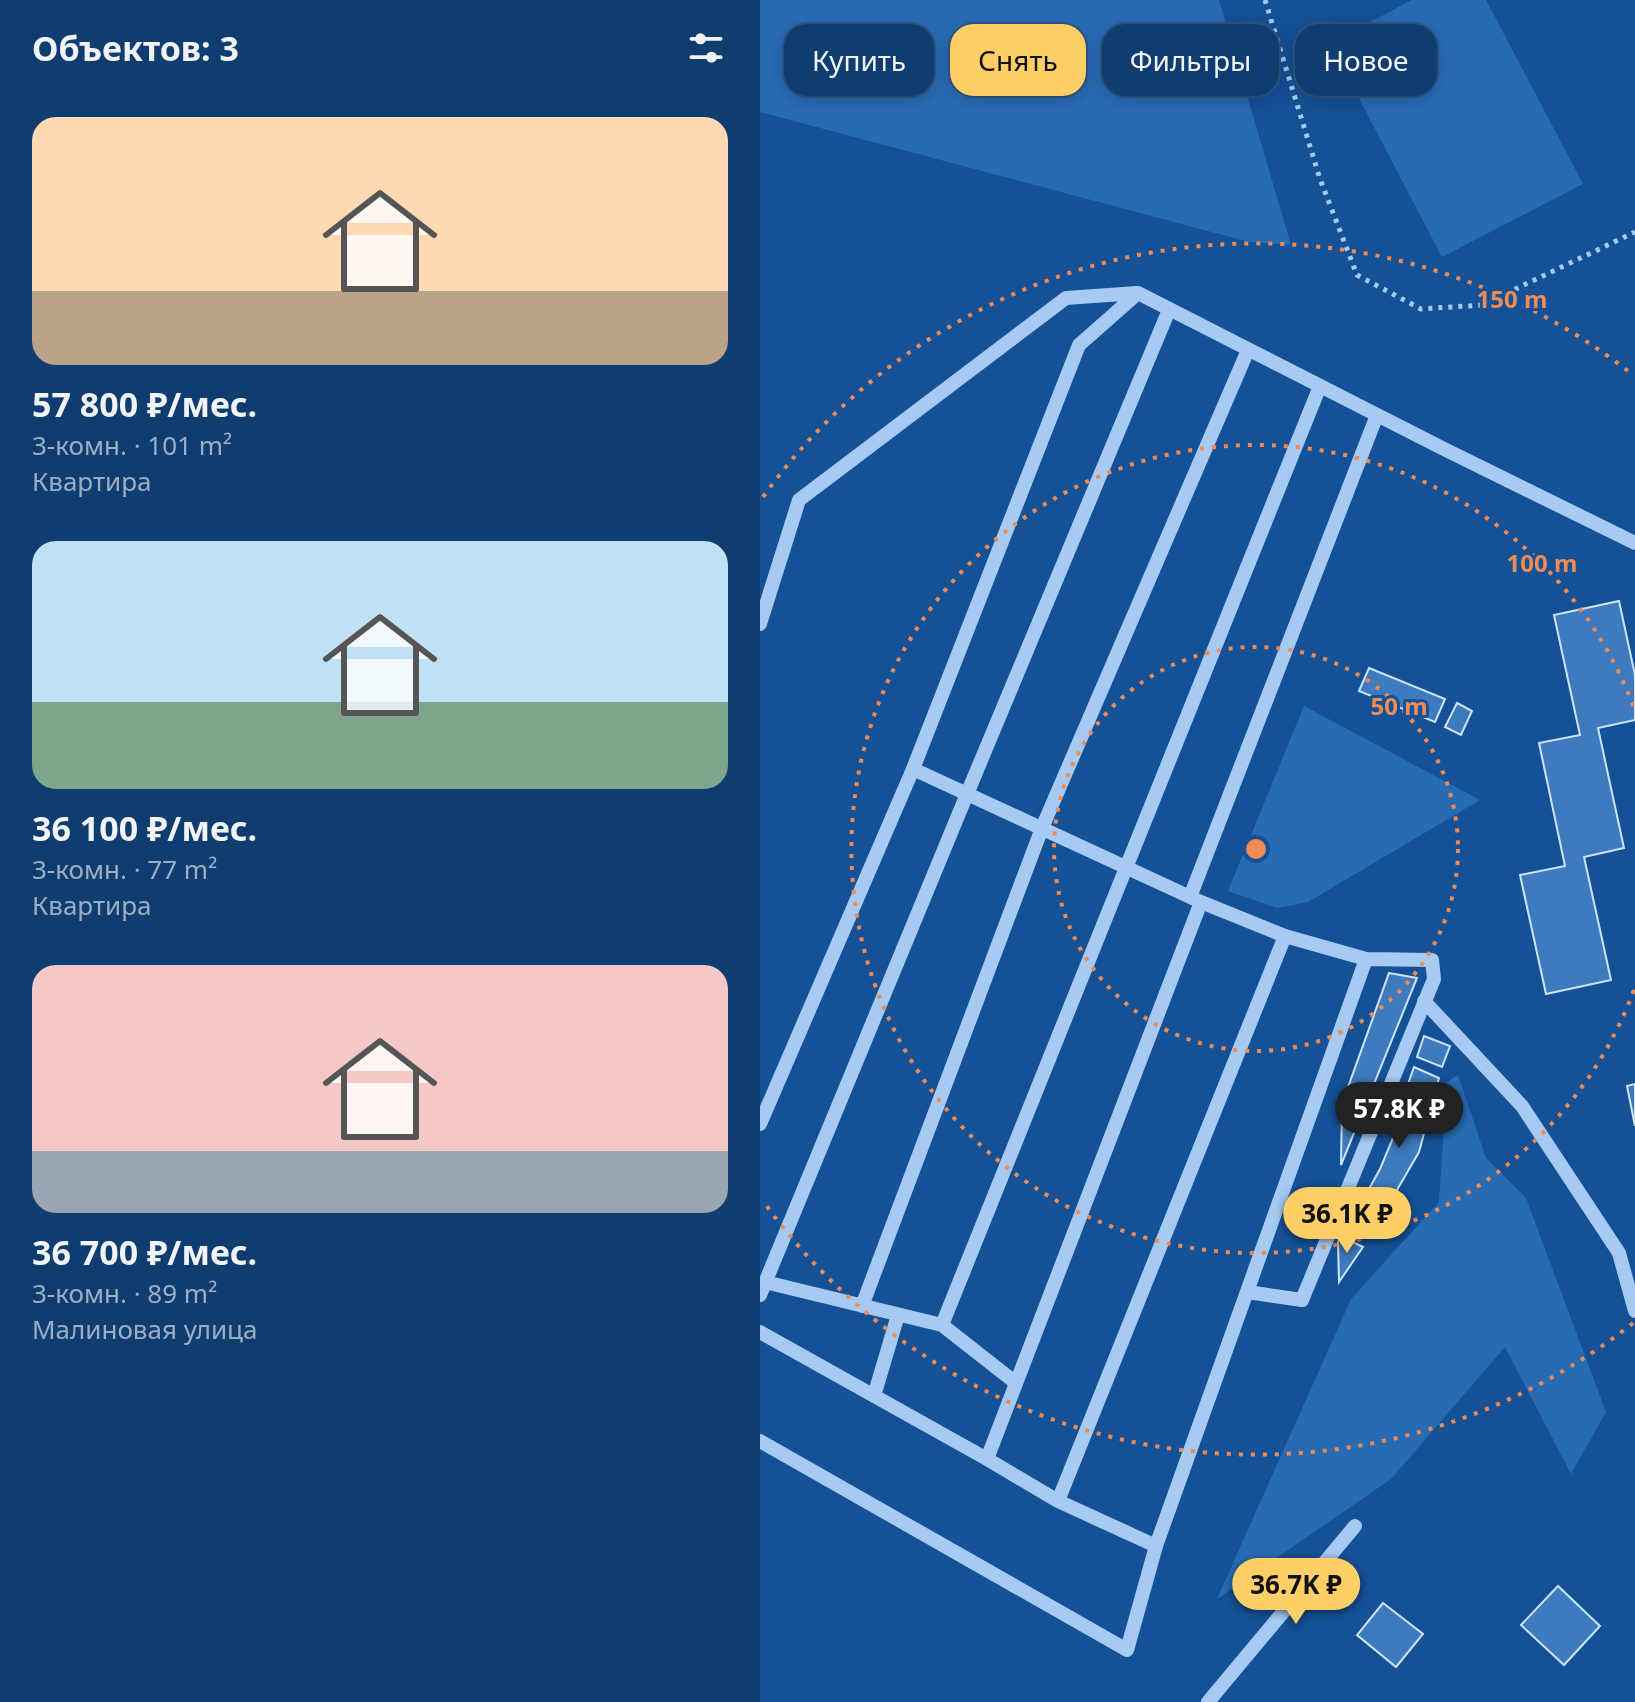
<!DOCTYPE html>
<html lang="ru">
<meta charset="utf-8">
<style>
:root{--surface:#103d70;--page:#1e4878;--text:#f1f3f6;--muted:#9caec3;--line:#305683;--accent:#ffcf67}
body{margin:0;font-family:"Noto Sans",sans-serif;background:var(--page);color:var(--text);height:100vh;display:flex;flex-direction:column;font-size:30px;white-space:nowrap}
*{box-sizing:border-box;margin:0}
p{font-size:26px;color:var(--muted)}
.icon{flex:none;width:44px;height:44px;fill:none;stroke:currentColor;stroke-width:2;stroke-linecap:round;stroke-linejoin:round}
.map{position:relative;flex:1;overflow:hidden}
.sheet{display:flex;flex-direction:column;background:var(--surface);width:760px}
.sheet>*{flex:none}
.guide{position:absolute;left:24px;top:24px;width:730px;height:72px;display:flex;gap:16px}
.price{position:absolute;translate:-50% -68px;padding:0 18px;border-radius:28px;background:var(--accent);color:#111;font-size:26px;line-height:52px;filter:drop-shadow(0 2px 4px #0008)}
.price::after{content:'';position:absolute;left:50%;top:48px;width:24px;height:18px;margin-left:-12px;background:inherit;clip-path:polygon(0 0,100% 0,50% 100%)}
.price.on{background:#222;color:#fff}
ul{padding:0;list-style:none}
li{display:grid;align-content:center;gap:16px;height:424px;padding:0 32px}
li span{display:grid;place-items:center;height:248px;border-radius:24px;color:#555}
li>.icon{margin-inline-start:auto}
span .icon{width:144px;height:144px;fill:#fffc;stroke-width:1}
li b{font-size:34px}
h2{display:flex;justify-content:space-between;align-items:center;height:96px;padding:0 32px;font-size:34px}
.pill{padding:0 28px;border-radius:24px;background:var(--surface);box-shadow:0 4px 20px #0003,0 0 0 2px var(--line);font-size:28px;line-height:72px}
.pill.on{background:var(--accent);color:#111}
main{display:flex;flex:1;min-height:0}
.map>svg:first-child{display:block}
</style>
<main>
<section class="sheet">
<h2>Объектов: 3<svg class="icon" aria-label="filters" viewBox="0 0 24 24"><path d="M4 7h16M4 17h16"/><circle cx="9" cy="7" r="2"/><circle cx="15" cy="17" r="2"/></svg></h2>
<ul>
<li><span style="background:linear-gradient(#ffd9b3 70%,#b9a48a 0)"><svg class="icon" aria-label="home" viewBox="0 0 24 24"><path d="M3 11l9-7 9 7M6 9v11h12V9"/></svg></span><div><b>57 800 ₽/мес.</b><p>3-комн. · 101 m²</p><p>Квартира</p></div></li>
<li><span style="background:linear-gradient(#bfe0f5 65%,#7fa58c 0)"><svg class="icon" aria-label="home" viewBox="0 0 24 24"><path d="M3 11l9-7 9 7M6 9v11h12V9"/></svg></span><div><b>36 100 ₽/мес.</b><p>3-комн. · 77 m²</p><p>Квартира</p></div></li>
<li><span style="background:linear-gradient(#f6c9c9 75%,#9aa5b1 0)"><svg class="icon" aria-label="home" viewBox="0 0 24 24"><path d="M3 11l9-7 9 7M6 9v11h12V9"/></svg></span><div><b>36 700 ₽/мес.</b><p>3-комн. · 89 m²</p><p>Малиновая улица</p></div></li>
</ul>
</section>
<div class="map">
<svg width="875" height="1702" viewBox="0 0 875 1702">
<rect width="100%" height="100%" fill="#155196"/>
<path fill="#286bb5" d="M0,0H459L531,245L489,242L0,112Z
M652,0H726L823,184L682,257L570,43Z
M544,706L720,800L548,902L517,908L468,891Z
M698,1075L726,1158L766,1198L846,1412L811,1474L745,1347L631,1479L457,1599L591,1299L679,1202L687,1082Z"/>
<path fill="#3d7abe" stroke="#cde4fc" stroke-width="2" d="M859,601L875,675V720L838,728L864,848L824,857L851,980L786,994L760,875L805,866L779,743L820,735L794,615Z
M609,668L685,699L675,722L599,691Z
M697,703L712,711L701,735L685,727Z
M629,973L657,978L581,1165L582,1104Z
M664,1036L690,1046L682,1067L657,1057Z
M654,1067L679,1078L659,1152L612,1233L590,1223L620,1169L643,1114L646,1090Z
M875,1084V1126L867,1086Z
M580,1236L603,1247L579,1282L578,1242Z
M798,1586L840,1626L804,1665L761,1625Z
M623,1603L663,1634L636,1667L597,1635Z"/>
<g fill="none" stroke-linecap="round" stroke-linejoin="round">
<path stroke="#a6caf2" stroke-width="5" stroke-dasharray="4 6" stroke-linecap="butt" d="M505,0L560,179L597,275L661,309L722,305L875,232"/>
<path stroke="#a6caf2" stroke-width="14" d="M0,624L39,500L306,298L377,293
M430,897L617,415
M664,1001L762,1106L859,1253L875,1311
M0,1124L153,769
M5,1282L182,1325L256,1383
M487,1292L542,1300L674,979L672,960L606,959L525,936L441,902L153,769L319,345L378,293L684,449L875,543
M0,1295L207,794L409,310
M102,1306L282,828L488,350
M182,1325L560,386
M0,1332L227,1459L298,1501L396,1546L367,1650L0,1441
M114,1396L138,1315
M227,1459L441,902
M298,1501L525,936
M396,1546L606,959
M448,1702L595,1526"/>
</g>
<g fill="none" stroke="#ef8b55" stroke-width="4" stroke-dasharray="4 8">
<circle cx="496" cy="849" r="202"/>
<path d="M874 990A404 404 0 1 1 874 708"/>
<path d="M873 1323A606 606 0 0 1 3 1201M3 497A606 606 0 0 1 873 375"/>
</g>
<circle cx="496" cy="849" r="12" fill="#ef8b55" stroke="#155196" stroke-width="4"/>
<g font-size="24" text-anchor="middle" font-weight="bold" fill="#ef8b55" stroke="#155196" stroke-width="6" stroke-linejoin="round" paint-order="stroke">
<text x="752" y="308">150 m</text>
<text x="782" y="572">100 m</text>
<text x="639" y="715">50 m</text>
</g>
</svg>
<b class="price on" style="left:639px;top:1150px">57.8K ₽</b>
<b class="price" style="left:587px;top:1255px">36.1K ₽</b>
<b class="price" style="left:536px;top:1626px">36.7K ₽</b>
<div class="guide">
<a class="pill">Купить</a>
<a class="pill on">Снять</a>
<a class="pill">Фильтры</a>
<a class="pill">Новое</a>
</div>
</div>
</main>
